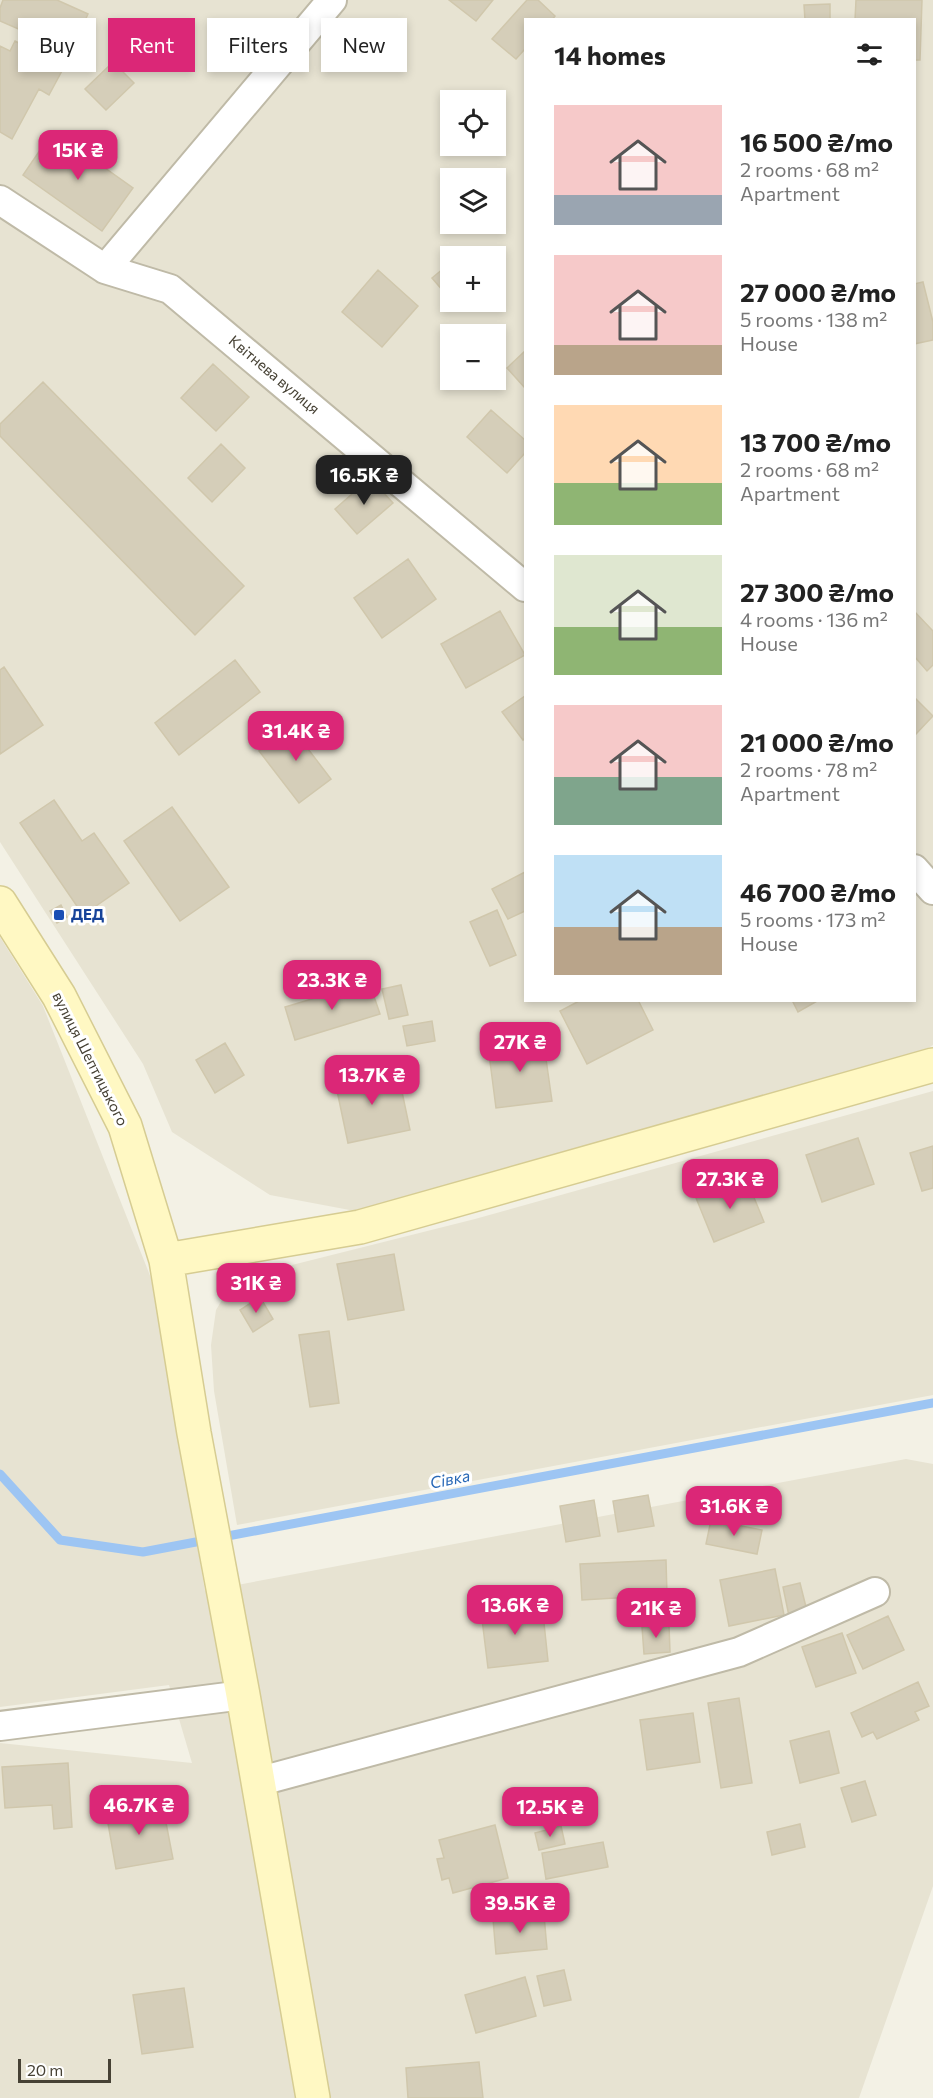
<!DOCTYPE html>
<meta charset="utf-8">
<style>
:root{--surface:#fff;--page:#f6f6f6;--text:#222;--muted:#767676;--accent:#db2777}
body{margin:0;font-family:Commissioner,sans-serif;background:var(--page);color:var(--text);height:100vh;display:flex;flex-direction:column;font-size:22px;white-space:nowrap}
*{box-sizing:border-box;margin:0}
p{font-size:20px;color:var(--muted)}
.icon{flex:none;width:33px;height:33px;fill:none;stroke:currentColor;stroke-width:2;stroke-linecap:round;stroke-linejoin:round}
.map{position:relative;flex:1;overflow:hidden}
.sheet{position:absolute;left:524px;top:18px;width:392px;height:984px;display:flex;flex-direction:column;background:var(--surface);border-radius:0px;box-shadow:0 3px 9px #0003}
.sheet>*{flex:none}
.banner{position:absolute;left:18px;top:18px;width:416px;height:54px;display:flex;gap:12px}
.tools{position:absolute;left:440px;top:90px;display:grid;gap:12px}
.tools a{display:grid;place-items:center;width:66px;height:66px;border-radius:0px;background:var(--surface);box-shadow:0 3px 9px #0003;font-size:30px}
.scale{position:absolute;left:18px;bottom:15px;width:93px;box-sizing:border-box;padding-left:6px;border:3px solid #464134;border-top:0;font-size:16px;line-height:21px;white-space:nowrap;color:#464134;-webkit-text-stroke:4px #fff;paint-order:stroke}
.price{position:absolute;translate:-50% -51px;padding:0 14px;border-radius:12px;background:var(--accent);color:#fff;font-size:20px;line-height:39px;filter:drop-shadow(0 2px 3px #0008)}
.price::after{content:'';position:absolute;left:50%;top:36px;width:18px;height:14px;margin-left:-9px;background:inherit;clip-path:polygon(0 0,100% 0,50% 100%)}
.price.active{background:#222;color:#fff}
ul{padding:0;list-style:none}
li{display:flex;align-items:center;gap:18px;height:150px;padding:0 30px}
li span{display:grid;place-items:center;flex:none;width:168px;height:120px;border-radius:0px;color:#555}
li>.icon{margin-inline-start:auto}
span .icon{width:72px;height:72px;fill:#fffc;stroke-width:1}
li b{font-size:26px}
h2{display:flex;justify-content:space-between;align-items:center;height:72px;padding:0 30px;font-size:26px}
.pill{padding:0 21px;border-radius:0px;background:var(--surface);box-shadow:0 3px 9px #0003;font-size:21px;line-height:54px}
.pill.active{background:var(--accent);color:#fff}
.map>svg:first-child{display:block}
</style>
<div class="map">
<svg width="933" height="2098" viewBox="0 0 933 2098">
<rect width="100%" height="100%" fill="#f3f1e5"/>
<path fill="#e7e3d2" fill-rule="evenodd" d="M0,0H933V1045L923,1051L687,1121L355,1211L270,1195L172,1132L143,1064L0,842ZM525,20H914V1000H525ZM450,100H495V146H450ZM450,178H495V224H450ZM450,256H495V302H450ZM450,334H495V380H450Z
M0,937L43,1006L151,1278L205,1591L906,1459L933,1464V1886L859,2098H0V1743L192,1763L169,1685L0,1707Z
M933,1091V1395L237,1525L214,1391L211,1345L216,1310L229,1288L288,1266L475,1219Z"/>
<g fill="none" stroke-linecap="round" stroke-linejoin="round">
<path stroke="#9dc5f3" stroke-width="9" d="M0,1474L60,1540L143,1552L933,1403"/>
</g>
<path fill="#d5ceb9" stroke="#d0c7ac" stroke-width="1.5" d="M3,0H57L88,14L71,52L0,21V8Z
M449,0H493L476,21Z
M527,0H538L555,16L552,20H525V49L516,59L492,39Z
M856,0H922L920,60H914V20H855Z
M830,4V20H805L804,5Z
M15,41L64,67L49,95L39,89L12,139L0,132V46L10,51Z
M113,62L134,83L106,110L85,89Z
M53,131L133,188L102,231L23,175Z
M450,263V299L432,278Z
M378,270L418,306L382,347L342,312Z
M923,282L933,322V340L914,344V284Z
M525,351V388L507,368Z
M213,364L249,397L216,431L181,398Z
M43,382L244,586L195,635L0,436V424Z
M491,410L525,440V453L507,473L467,437Z
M221,444L245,468L212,502L188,478Z
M370,478L393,503L357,534L335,509Z
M408,559L436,599L382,638L354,598Z
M500,611L525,655L466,688L441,644Z
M914,611L933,631V665L927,671L914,656Z
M235,660L260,692L179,755L155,723Z
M4,667L43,725L0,754V670Z
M525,696V738L523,740L502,712Z
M914,697L933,716L914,736Z
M300,720L318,742L308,749L331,779L299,803L259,751Z
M54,800L82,841L94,833L129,883L83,915L20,823Z
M172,807L229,887L180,921L124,841Z
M525,872V911L508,919L492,889Z
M61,905L67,917L57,923L50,911Z
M497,910L516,955L490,966L470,922Z
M369,982L380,1014L295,1040L285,1007Z
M401,985L408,1015L389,1019L382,989Z
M581,1000H638L653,1030L587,1064L560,1011Z
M792,1000H819L798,1012Z
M432,1021L435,1041L407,1046L403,1026Z
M543,1038L552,1101L496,1108L488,1046Z
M225,1043L244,1075L215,1093L196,1060Z
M397,1068L410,1130L348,1143L335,1081Z
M858,1138L874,1184L822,1202L806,1155Z
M933,1146V1188L922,1191L910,1153Z
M746,1178L764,1222L714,1242L696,1198Z
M394,1254L404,1310L348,1320L337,1264Z
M260,1297L273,1319L253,1332L240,1310Z
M329,1331L339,1403L310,1407L299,1335Z
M648,1495L654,1526L618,1532L613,1501Z
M594,1500L600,1536L566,1542L560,1506Z
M711,1520L762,1530L757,1554L706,1544Z
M666,1560L667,1595L582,1600L580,1564Z
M775,1569L784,1615L729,1626L720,1580Z
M800,1583L807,1611L789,1616L783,1587Z
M542,1604L548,1661L488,1668L481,1611Z
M888,1616L904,1650L863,1669L847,1635Z
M669,1625L670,1652L644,1654L642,1627Z
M842,1633L856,1673L816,1687L802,1647Z
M918,1682L929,1706L915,1712L919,1720L877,1739L873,1732L862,1737L851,1713Z
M739,1698L752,1783L721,1788L708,1703Z
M693,1713L700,1762L647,1770L640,1720Z
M829,1731L839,1773L800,1783L790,1741Z
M68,1763L72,1827L54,1829L52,1805L5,1808L2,1767Z
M865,1781L876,1815L852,1822L841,1788Z
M162,1802L173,1859L116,1869L106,1812Z
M800,1824L805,1847L772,1855L767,1832Z
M495,1825L508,1878L453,1893L449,1878L442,1880L437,1859L444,1858L439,1840Z
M561,1826L565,1844L539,1850L535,1833Z
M603,1842L608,1867L546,1879L542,1853Z
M544,1915L547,1949L496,1954L493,1919Z
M564,1970L571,2000L544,2006L537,1976Z
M525,1977L536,2016L476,2033L465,1995Z
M184,1988L193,2047L142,2054L133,1995Z
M479,2062L483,2098H408L406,2068Z"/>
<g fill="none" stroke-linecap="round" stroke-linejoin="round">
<g stroke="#bfbaa7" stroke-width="32">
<path id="street" d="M0,200L105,269L170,289L525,587
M105,269L332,0
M914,869L933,890
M0,1726L243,1695
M257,1782L739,1652L875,1592"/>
</g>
<g stroke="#d6cc92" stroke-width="36">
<path id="secondary" d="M0,903L59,996L125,1126L166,1260L194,1433L243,1695L313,2098
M166,1260L360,1227L933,1065"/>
</g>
<use href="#street" stroke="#fff" stroke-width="28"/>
<use href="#secondary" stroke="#fff8c3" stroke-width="33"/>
</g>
<rect fill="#1a4fb4" stroke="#fff" stroke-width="2" x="53" y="909" width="12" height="12" rx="3"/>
<g text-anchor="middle" stroke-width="6" stroke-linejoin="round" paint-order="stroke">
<g font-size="15" fill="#464134" stroke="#fff">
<text transform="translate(274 375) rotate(40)" y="5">Квітнева вулиця</text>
<text transform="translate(90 1059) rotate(63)" y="5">вулиця Шептицького</text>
</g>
<g font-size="15" font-weight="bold" fill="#164399" stroke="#fff" text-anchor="start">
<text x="71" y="920">ДЕД</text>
</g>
<g font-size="16" font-style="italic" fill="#2868b6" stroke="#fff">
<text transform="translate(450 1479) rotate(-11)" y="6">Сівка</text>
</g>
</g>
</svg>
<div class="tools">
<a><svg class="icon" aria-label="locate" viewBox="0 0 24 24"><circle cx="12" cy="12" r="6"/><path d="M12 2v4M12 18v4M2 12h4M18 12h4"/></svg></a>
<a><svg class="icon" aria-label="layers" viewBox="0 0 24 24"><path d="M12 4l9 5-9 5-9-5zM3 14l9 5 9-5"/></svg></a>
<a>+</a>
<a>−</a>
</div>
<div class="scale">20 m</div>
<b class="price" style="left:78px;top:181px">15K ₴</b>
<b class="price active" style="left:364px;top:506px">16.5K ₴</b>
<b class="price" style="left:296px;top:762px">31.4K ₴</b>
<b class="price" style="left:332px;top:1011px">23.3K ₴</b>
<b class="price" style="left:520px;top:1073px">27K ₴</b>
<b class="price" style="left:372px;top:1106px">13.7K ₴</b>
<b class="price" style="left:730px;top:1210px">27.3K ₴</b>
<b class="price" style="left:256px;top:1314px">31K ₴</b>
<b class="price" style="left:734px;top:1537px">31.6K ₴</b>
<b class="price" style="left:515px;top:1636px">13.6K ₴</b>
<b class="price" style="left:656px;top:1639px">21K ₴</b>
<b class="price" style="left:139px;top:1836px">46.7K ₴</b>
<b class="price" style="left:550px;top:1838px">12.5K ₴</b>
<b class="price" style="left:520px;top:1934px">39.5K ₴</b>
<div class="banner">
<a class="pill">Buy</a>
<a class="pill active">Rent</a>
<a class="pill">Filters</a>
<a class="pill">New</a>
</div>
<section class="sheet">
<h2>14 homes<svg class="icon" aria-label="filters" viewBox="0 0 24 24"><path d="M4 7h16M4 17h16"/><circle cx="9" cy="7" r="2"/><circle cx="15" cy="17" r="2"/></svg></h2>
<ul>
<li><span style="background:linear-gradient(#f6c9c9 75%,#9aa5b1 0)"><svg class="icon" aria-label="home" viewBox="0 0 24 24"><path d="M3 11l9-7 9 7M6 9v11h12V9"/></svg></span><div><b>16 500 ₴/mo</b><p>2 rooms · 68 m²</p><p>Apartment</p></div></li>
<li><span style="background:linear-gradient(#f6c9c9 75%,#b9a48a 0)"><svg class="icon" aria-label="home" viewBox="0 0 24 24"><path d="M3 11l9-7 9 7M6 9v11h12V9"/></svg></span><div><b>27 000 ₴/mo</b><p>5 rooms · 138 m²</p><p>House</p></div></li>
<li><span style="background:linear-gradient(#ffd9b3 65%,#8fb573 0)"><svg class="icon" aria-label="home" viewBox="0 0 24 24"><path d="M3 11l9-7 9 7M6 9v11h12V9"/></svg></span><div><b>13 700 ₴/mo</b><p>2 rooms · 68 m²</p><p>Apartment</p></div></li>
<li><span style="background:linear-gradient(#dfe7d0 60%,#8fb573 0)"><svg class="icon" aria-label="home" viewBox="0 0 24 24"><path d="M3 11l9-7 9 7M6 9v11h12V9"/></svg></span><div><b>27 300 ₴/mo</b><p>4 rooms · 136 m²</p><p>House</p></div></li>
<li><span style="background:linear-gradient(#f6c9c9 60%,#7fa58c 0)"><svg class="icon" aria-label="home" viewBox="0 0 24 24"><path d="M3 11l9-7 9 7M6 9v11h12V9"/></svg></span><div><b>21 000 ₴/mo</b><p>2 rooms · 78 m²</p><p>Apartment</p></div></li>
<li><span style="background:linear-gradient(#bfe0f5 60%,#b9a48a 0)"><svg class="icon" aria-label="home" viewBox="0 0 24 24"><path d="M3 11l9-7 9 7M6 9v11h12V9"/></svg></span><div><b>46 700 ₴/mo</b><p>5 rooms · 173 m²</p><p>House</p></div></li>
</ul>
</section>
</div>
